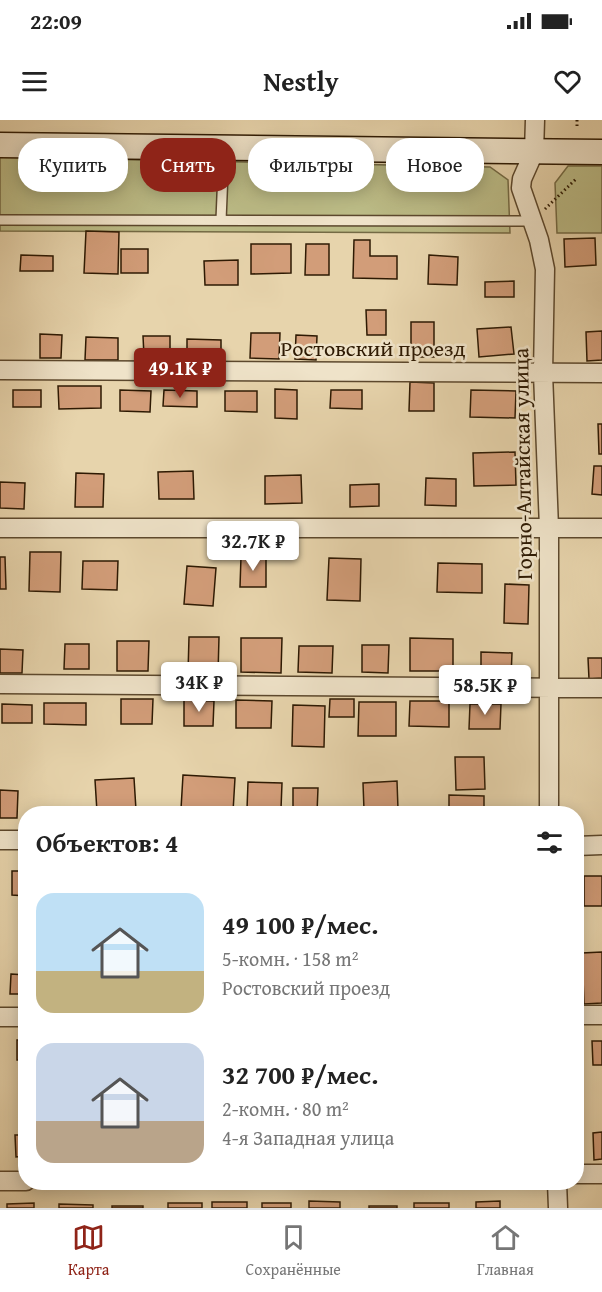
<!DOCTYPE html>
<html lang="ru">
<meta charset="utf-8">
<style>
:root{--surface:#fff;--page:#f2f2f2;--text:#222;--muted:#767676;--line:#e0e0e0;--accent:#8f2418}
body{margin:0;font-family:"Gentium Book Plus",serif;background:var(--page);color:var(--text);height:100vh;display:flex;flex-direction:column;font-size:22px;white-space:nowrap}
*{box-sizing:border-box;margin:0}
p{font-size:20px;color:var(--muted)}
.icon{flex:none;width:33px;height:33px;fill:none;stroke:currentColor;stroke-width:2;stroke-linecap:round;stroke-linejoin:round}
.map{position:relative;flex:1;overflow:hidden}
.details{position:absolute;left:18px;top:686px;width:566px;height:384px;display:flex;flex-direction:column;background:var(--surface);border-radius:24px;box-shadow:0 3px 15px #0003}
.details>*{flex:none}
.banner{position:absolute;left:18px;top:18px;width:567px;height:54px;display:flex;gap:12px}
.price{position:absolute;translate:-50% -51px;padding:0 14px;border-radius:6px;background:#fff;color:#222;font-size:20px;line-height:39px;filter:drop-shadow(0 2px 3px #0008)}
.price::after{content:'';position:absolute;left:50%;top:36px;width:18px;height:14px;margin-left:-9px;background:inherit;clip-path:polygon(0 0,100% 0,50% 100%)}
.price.selected{background:var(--accent);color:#fff}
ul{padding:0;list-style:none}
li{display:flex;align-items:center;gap:18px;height:150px;padding:0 18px}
li span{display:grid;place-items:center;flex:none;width:168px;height:120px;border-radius:18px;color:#555}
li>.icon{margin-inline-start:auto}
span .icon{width:72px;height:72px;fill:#fffc;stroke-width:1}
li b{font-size:26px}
h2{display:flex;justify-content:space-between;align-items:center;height:72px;padding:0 18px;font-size:26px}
.chip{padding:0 21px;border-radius:24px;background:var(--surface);box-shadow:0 3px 15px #0003;font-size:21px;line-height:54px}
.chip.selected{background:var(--accent);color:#fff}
.status{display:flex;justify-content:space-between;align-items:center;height:42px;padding:0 30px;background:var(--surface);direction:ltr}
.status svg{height:16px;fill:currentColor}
header{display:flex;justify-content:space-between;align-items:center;height:78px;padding:0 18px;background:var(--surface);font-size:27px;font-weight:700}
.tabs{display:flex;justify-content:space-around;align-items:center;height:84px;border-top:2px solid var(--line);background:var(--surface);font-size:16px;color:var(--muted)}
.tabs a{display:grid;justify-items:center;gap:3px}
.tabs .selected{color:var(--accent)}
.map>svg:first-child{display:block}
</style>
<div class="status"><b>22:09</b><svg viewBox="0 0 49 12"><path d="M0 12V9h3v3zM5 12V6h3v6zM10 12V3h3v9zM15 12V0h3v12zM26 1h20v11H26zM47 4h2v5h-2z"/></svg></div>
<header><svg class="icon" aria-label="menu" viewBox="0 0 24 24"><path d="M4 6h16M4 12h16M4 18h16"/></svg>Nestly<svg class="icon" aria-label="heart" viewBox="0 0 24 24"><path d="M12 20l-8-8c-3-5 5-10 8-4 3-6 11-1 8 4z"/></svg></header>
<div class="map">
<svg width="602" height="1088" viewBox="0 0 602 1088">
<rect width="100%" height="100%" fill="#e7d4ac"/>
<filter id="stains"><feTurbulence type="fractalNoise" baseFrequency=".00333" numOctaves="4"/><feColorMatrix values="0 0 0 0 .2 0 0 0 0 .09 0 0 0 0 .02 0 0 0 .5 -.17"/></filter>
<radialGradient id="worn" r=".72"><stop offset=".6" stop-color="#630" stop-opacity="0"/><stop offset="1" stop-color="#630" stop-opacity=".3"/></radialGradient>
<path fill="#bbbb86" stroke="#746a44" stroke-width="1.5" d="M0,37L490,47L508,60L510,113L0,111Z
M568,46H602V113H557L555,63Z"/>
<path fill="#d29d79" stroke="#2e1a03" stroke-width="1.5" d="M86,111L119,112L118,154L84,153Z
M595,118L596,145L565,147L564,119Z
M354,120H370V136H397V159L353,158Z
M251,124H291V153L251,154Z
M306,124H329V155H305Z
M121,129H148V153H121Z
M21,135L53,136V151H20Z
M429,135L458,137L457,165L428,164Z
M238,140V165H205L204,141Z
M514,161V177H485V162Z
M366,190H386V215H367Z
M411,202H434V237H411Z
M511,207L514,234L479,237L477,209Z
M602,211V240L587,241L586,212Z
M251,213H280L279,239L250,238Z
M40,214L62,215L61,238H40Z
M296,215L317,216L316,240L295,239Z
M143,216H170V235L144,236Z
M86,217L118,218V240H85Z
M187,219L221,220V241L187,240Z
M410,262L434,263V291H409Z
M58,266H101V288L59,289Z
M275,269L297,270V299L275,298Z
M13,270H41V287H13Z
M120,270L151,271L150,292L120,291Z
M164,270L197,271V287L163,286Z
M331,270H362V289L330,288Z
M471,270L516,271L515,298L470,297Z
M225,271H257V292L225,291Z
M598,304H602V334H599Z
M515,332L516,365L474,366L473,333Z
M594,346H602V375L592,374Z
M193,351L194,379H159L158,352Z
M76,353L104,354L103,387H75Z
M301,355L302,383L265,384V356Z
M426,358L456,359V386L425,385Z
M0,362L25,363L24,389L0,388Z
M379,364V386L350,387V365Z
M30,432H61L60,472L29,471Z
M0,437H5L6,469H0Z
M241,437L266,438V467H240Z
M329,438L361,439L360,481L327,480Z
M83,441H118L117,470L82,469Z
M438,443L482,444V473L437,472Z
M187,446L216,448L213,486L184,484Z
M505,464L529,465L528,504L504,503Z
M189,517H219L218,554L188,553Z
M241,518H282L281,553L241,552Z
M410,518L453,519V551H410Z
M117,521H149L148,551H117Z
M65,524H89V549H64Z
M362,525H389L388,553L362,552Z
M299,526H333L332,553L298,552Z
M0,529L23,530L22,553H0Z
M481,532L512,533L511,557L481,556Z
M588,538H602V558L589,559Z
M121,579H153L152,604H121Z
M330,579H354V597H329Z
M184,580L214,581L213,606H184Z
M236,580L272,581L271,608H236Z
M410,581H449V607L409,606Z
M359,582H396V616H358Z
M44,583H86V605L44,604Z
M2,584L32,585V603H2Z
M470,584H501L500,609H469Z
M293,585L325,586L324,627L292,626Z
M455,637H484L485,669L456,670Z
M183,655L235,658L233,692L181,689Z
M134,658L136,690L97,692L95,660Z
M397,661L398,689L364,690L363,663Z
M248,662L282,663L281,689H247Z
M293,668H318L317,693H293Z
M0,670L18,671L17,698H0Z
M449,675L484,676V693H449Z
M12,751H26V776L12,775Z
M584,756H602V786H584Z
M602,832V883L584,884L582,833Z
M11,854L26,855V874H10Z
M17,920H26V940H17Z
M592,921H602V945H593Z
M602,1012V1039L594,1040L593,1013Z
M15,1015H26V1036L16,1037Z
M309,1081L340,1082V1088H309Z
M500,1081V1088H476V1082Z
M212,1082H247V1088H212Z
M34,1083V1088H7V1084Z
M168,1083H202V1088H168Z
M262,1083H291V1088H262Z
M414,1083H449V1088H414Z
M59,1084L93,1085V1088H59Z
M112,1086H143V1088H112Z
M369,1086H397V1088H369Z"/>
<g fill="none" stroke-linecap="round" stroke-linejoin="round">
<g stroke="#5c482d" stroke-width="12">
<path id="lane" d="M0,100L533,101
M221,100L224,28"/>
</g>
<g stroke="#5c482d" stroke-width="21">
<path id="street" d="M535,0L534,32L522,59L521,68L539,120L545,149L543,253L549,408V693
M0,250L602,253
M0,408H602
M0,564L602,568
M0,720H26
M576,726L602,725
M576,895H602
M0,897H26
M576,1054H602
M0,1061H26
M557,1062L558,1088"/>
</g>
<g stroke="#2e1a03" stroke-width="27">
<path id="secondary" d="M0,25L602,32"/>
</g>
<path stroke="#2e1a03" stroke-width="3" stroke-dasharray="1.5 3" stroke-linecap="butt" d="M577,6V0
M545,89L576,59"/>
<use href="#lane" stroke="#efe3c9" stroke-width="9"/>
<use href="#street" stroke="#efe3c9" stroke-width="18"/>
<use href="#secondary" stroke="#efe3c9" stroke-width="24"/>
</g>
<g text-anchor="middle" stroke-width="5" stroke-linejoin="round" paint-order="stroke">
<g font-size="22" fill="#2e1a03" stroke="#efe3c9">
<text x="373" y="236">Ростовский проезд</text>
<text transform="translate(522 344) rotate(-91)" y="8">Горно-Алтайская улица</text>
</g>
</g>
<rect width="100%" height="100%" filter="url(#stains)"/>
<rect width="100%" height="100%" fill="url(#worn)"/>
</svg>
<b class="price selected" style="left:180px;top:279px">49.1K ₽</b>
<b class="price" style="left:253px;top:452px">32.7K ₽</b>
<b class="price" style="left:199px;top:593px">34K ₽</b>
<b class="price" style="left:485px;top:596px">58.5K ₽</b>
<div class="banner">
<a class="chip">Купить</a>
<a class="chip selected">Снять</a>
<a class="chip">Фильтры</a>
<a class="chip">Новое</a>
</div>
<section class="details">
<h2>Объектов: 4<svg class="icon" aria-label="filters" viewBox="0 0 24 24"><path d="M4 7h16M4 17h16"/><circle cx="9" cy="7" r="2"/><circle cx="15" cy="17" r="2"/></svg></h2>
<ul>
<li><span style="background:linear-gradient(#bfe0f5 65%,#c2b280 0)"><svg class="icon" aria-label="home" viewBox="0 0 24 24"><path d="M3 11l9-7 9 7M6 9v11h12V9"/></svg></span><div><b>49 100 ₽/мес.</b><p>5-комн. · 158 m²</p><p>Ростовский проезд</p></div></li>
<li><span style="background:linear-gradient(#c9d6e8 65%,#b9a48a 0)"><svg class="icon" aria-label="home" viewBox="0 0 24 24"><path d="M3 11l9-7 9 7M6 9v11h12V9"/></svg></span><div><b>32 700 ₽/мес.</b><p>2-комн. · 80 m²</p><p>4-я Западная улица</p></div></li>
</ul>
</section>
</div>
<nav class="tabs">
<a class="selected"><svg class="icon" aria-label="map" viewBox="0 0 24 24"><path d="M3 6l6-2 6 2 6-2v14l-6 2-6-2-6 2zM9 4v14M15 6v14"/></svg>Карта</a>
<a><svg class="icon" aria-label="saved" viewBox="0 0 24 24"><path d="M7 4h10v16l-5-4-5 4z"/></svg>Сохранённые</a>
<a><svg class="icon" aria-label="home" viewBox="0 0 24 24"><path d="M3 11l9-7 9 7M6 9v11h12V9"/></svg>Главная</a>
</nav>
